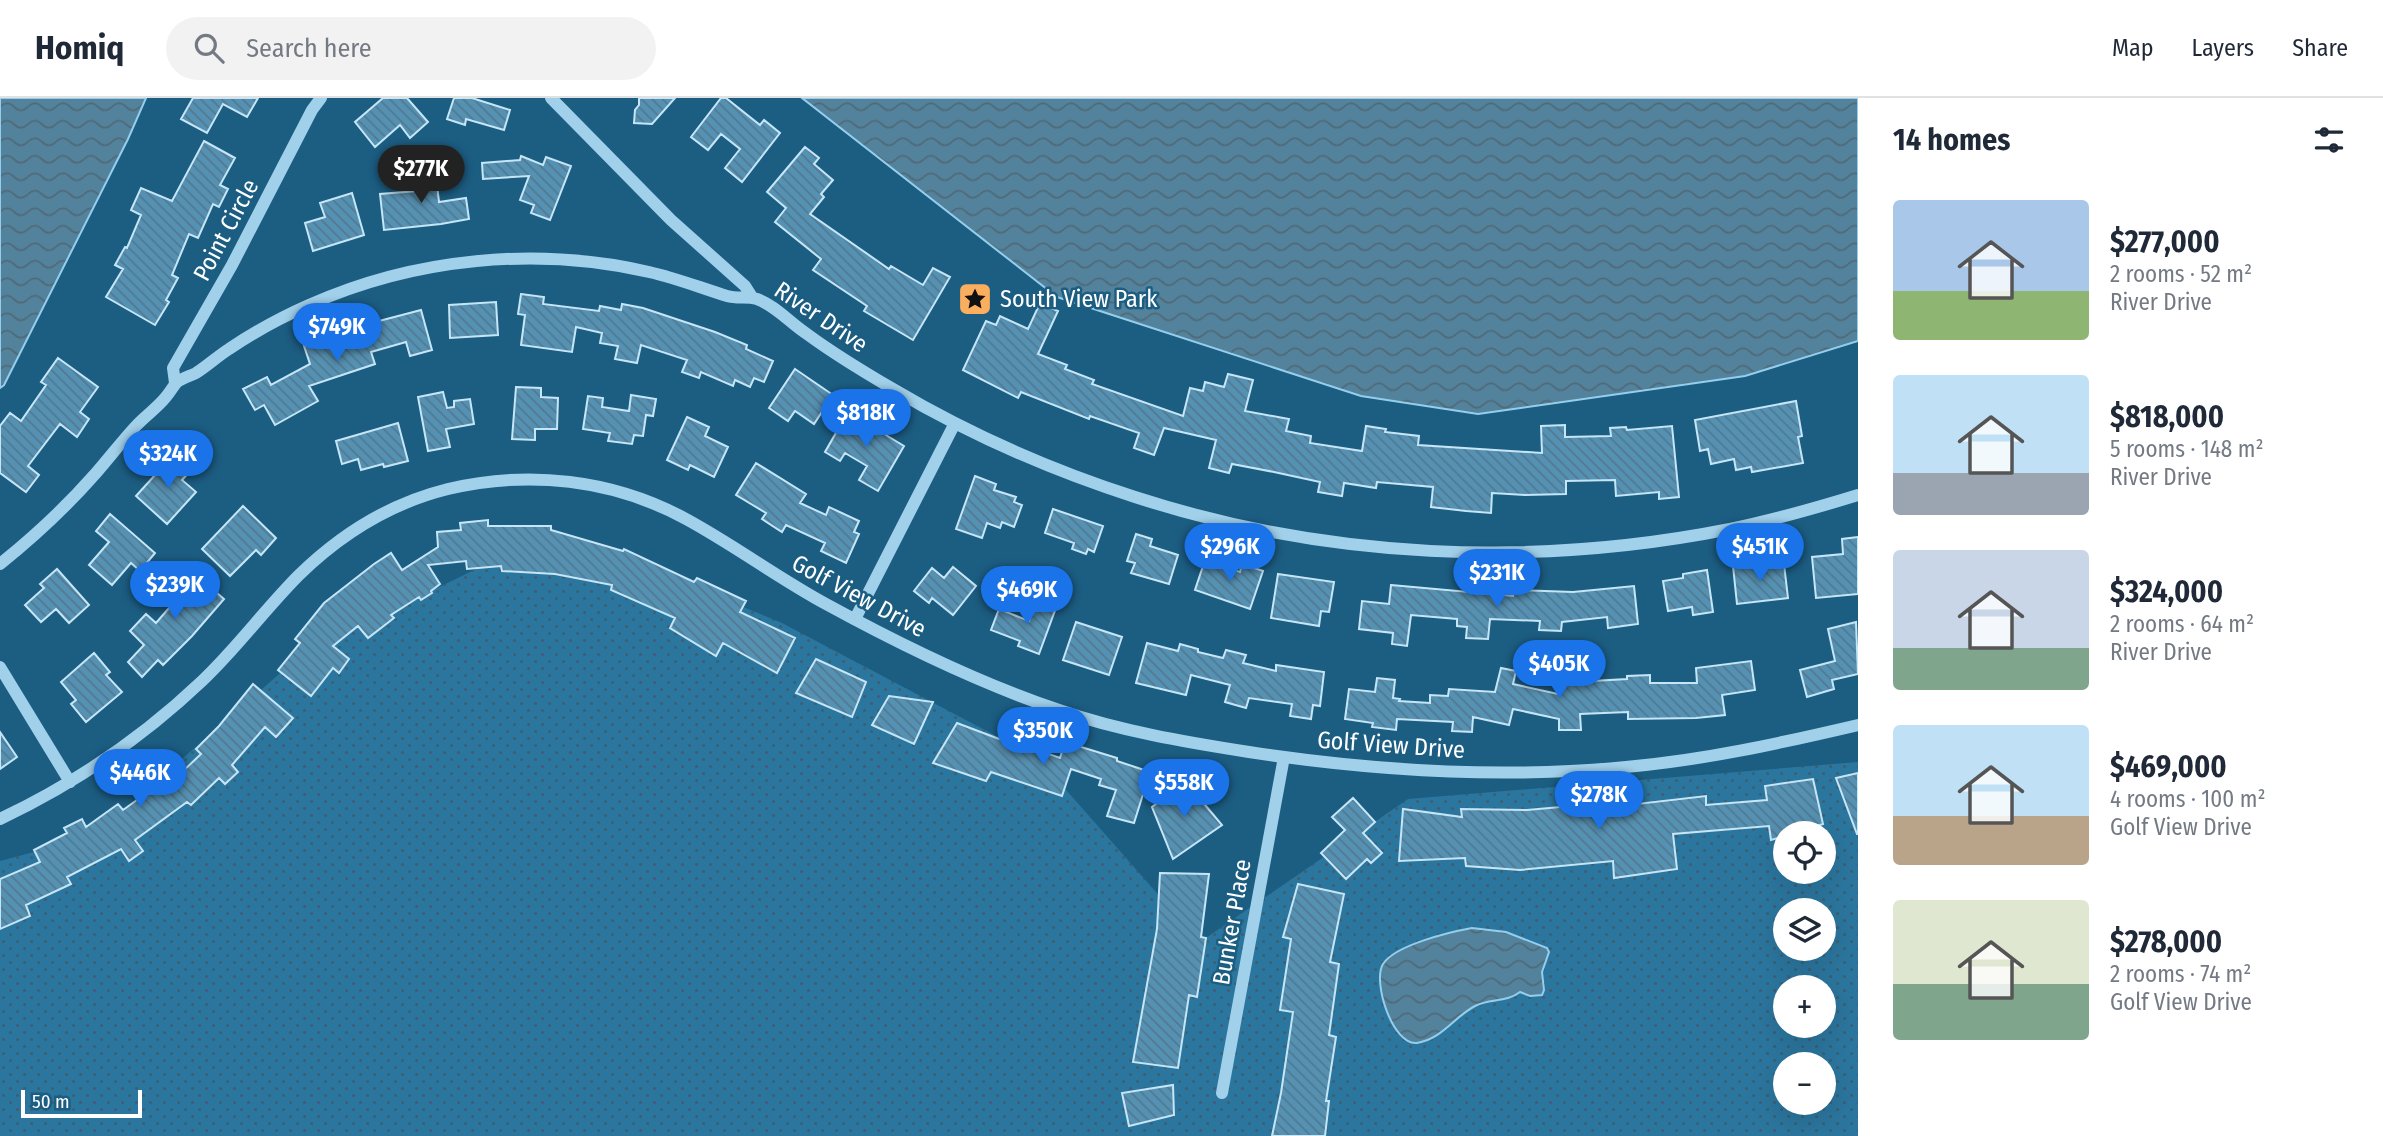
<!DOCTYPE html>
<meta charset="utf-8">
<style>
:root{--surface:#fff;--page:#f2f2f3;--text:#1f2937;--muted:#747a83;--line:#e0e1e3;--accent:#1a73e8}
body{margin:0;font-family:"Fira Sans Condensed",sans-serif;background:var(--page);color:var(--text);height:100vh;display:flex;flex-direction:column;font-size:26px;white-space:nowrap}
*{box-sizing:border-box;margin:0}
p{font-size:23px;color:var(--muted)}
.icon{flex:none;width:38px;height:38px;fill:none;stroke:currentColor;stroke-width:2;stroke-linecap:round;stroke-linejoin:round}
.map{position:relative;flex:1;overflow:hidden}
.panel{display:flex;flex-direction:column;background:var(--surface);width:525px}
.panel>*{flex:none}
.buttons{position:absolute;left:1773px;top:723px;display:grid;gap:14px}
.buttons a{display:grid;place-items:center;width:63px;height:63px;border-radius:50%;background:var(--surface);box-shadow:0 7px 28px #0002;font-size:35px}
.scale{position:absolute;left:21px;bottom:18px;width:121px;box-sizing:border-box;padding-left:7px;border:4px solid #fff;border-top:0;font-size:19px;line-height:24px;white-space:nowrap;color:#fff;-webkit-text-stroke:5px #1c5d82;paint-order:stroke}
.price{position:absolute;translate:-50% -60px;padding:0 16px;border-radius:24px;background:var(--accent);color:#fff;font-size:23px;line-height:46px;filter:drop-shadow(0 2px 4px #0008)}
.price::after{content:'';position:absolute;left:50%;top:42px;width:21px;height:16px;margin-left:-10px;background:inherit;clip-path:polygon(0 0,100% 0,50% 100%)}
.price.on{background:#222;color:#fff}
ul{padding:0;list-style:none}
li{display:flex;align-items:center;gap:21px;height:175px;padding:0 35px}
li span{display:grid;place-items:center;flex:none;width:196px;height:140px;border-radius:7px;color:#555}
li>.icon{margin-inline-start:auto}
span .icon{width:84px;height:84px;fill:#fffc;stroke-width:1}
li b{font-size:30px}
h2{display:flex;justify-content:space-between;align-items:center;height:84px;padding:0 35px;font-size:30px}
header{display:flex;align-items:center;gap:42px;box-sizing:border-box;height:98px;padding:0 35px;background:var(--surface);border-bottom:2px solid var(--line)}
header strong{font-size:33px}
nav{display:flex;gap:38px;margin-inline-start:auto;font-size:24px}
.search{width:490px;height:63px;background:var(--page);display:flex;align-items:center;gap:18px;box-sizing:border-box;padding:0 24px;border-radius:38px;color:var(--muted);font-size:26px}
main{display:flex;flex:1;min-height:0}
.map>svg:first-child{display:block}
</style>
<header>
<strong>Homiq</strong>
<div class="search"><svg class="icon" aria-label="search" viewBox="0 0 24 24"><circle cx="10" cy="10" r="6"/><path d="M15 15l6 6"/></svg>Search here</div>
<nav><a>Map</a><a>Layers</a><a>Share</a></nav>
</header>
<main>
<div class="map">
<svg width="1858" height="1038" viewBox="0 0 1858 1038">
<defs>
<pattern id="grass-dots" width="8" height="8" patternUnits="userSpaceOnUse" patternTransform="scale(1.75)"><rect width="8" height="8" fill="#2b769f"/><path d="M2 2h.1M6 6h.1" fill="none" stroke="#3d5f71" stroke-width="1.8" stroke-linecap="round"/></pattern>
<pattern id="water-waves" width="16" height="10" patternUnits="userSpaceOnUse" patternTransform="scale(1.75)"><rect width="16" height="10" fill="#53829c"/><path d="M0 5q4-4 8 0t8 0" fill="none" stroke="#506a78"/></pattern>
<pattern id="building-back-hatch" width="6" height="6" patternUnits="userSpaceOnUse" patternTransform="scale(1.75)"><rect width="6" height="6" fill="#5591b3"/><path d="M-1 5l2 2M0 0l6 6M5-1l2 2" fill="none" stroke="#52798f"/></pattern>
</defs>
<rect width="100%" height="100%" fill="#1c5d82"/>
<path fill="url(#grass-dots)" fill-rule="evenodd" d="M556,432L782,525L1038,660L1200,844L1408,701L1858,664V1038H0V763L94,738L302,556ZM1785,735H1824V774H1785ZM1785,812H1824V850H1785ZM1785,889H1824V928H1785ZM1785,966H1824V1004H1785Z"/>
<path fill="url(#water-waves)" stroke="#94ceec" stroke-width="2" d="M0,0H146L128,41L4,287L0,290Z
M802,0H1858V243L1745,278L1478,316L1361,298L1057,199Z
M1472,830L1506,834L1547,850L1549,854L1542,874L1544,892L1542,897L1530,898L1520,894C1506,905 1490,900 1475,908C1454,919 1442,941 1417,945C1393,948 1372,884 1383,866C1395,847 1450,834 1472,830Z"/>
<path fill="url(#building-back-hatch)" stroke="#c5e6f7" stroke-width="2" d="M193,0H258L247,19L223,6L207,35L181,21Z
M383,0H407L428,24L410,40L400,27L375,49L355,24Z
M454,0H472L510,12L504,32L466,21L465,27L447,21Z
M639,0H675L652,26L634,25L635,12L639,7Z
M721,0H726L760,27L764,22L780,35L742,84L725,70L740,51L721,36L708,52L691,39Z
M204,43L235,60L220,87L228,91L219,109L213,106L198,140L189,136L172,177L178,180L166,202L169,204L155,227L106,199L123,171L115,167L125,149L127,150L141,117L131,112L141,90L172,103Z
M805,49L819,60L814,66L833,82L821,96L824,99L810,116L889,171L891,168L923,187L933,170L950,179L913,242L864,213L867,208L813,172L821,161L775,124L786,110L767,94Z
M521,58L543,67L546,59L571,68L550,122L531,115L534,107L520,102L529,78L483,81L482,65L520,62Z
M435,69L439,104L466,100L469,121L441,126L384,132L380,96L417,93L415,71Z
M352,95L364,137L313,153L305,125L325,119L320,105Z
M521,196L544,199L543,206L599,213L600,208L621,212L622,206L643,210L715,234L747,247L746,251L773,263L764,284L754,280L750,289L735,282L733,288L701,274L699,280L682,274L687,262L641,247L637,265L615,261L618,248L600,245L602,235L576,229L572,254L521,247L525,217L518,216Z
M496,204L498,237L450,240L449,207Z
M1040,205L1058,213L1038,256L1067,267L1065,271L1094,282L1092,286L1183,318L1190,290L1203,293L1205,284L1224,289L1228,276L1253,282L1245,313L1289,321L1286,333L1311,338L1310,345L1362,353L1366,328L1386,331L1385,334L1419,338L1418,347L1542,355L1541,328L1565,327V339L1611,338L1610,330L1626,329L1627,332L1672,328L1679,399L1659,401V394L1616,398L1615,382L1566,383V396L1525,397L1492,395L1491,415L1466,413L1431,409L1433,389L1377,384L1376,390L1344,385L1342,398L1318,394L1320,384L1274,374L1232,366L1229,375L1209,370L1216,342L1164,330L1154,357L1134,350L1139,335L1090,318L1089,321L1021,294L1018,300L963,272L986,223L996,227L1000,218L1028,231Z
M421,212L432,252L410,258L406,244L371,254L375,266L309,288L318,303L275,327L264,307L255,312L243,291L267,279L271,287L310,266L304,248L379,223Z
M58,260L98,289L80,314L89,321L77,339L60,326L28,368L39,377L26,394L0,375V328L10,315L21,323L46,287L41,284Z
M795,271L833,297L814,326L795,313L788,323L769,310Z
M516,289L541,290V299L558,300L557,331H535V342L512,341Z
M443,294L447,310L454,309V303L470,301L474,326L446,331L450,349L428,353L418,299Z
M631,297L656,301L653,318L646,317L643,338L634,337L632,346L608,343L610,335L583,331L588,298L603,300L602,309L629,313Z
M1796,303L1802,338L1798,339L1803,365L1752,374L1751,369L1736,372L1734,361L1711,366L1708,351L1700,353L1695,322Z
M848,314L904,348L878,393L859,382L867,368L845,355L840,363L825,354Z
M687,319L709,329L705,338L728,349L714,379L690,367L688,372L667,362Z
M398,325L408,363L384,369L383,366L361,372L358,361L342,366L336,343Z
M175,355L192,371L182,382L196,394L167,426L136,398Z
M756,365L806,396L800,405L826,417L829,409L859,423L854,434L859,436L846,465L821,453L825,445L786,427L782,434L762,421L766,415L736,397Z
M975,378L996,386L994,392L1016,399L1014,404L1022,407L1014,429L1002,424L1000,430L987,425L982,440L956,431Z
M243,408L276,440L261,457L256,452L230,478L202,451Z
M1053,411L1103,428L1094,454L1088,451L1086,456L1072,451L1074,445L1045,435Z
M110,416L155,455L140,473L131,465L112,487L89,467L109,444L96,433Z
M488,422V428H551V432L623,453L624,451L694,484L697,480L746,503L740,514L795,540L777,575L723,545L716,558L670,530L675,520L611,492L612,487L555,476L502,473L501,468L467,471L466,463L428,467L440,486L431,493L432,495L421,502L419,499L391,517L394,520L368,540L358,528L333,548L349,561L339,575L333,570L311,598L278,572L300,545L295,541L324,505L374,466L391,455L402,472L438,449L437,434L461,432L460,425Z
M1136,436L1152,441L1150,448L1178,457L1169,486L1131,475L1135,465L1127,463Z
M1858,439V496L1816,500L1812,459L1843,456L1842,441Z
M1205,462L1240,474L1242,466L1263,473L1250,511L1195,492Z
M184,466L224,501L192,538L163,567L158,562L142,579L128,564L144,547L130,533L146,516L156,525L182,495L169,484Z
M1784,466L1788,500L1737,506L1733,468L1748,467L1749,470Z
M953,469L976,488L953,517L932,500L929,505L914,493L932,470L944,480Z
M57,471L89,507L69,525L56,511L41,524L25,507L44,490L40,486Z
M1707,472L1713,514L1693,517L1692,509L1668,513L1663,483L1683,480V476Z
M1278,476L1334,484L1329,514L1321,513L1319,528L1271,520Z
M1391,487L1513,498L1514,492L1573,494L1634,488L1638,526L1608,530L1607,519L1562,524L1561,533L1539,532L1540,523L1490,521L1488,541L1466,540L1467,529L1457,528V521L1411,517L1407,548L1392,546L1393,535L1359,531L1362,503L1389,506Z
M1038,499L1057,507L1039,556L1018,548L1020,543L991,532L999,511L1029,523Z
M1076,524L1122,539L1109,577L1063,562Z
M1856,524L1858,576L1832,582L1834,591L1807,599L1800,572L1835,563L1828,531Z
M1147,545L1178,553L1180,546L1198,551V554L1223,560L1226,552L1246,557L1243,565L1276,573V567L1324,574L1320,608L1313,607L1311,621L1290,618L1292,606L1249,600L1246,610L1225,604L1230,587L1191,577L1186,597L1136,585Z
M94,555L110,574L106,577L122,594L86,624L71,606L76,602L61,584Z
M816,561L866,584L852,619L796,595Z
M1751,563L1755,592L1722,597L1725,617L1696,620L1628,621V614L1580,616L1581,632H1559V621L1513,611L1509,627L1473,619L1472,634L1452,633L1453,624L1397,621L1396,632L1372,629L1373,625L1345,621L1349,591L1375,594L1377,580L1395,582L1393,600L1400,601L1399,603L1430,605V597L1448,598L1449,591L1495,594L1501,570L1516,573L1513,586L1558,596L1557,585L1627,581V578L1650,577V585H1697L1696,570Z
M253,586L293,620L276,639L265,629L232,667L238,674L225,686L219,680L191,707L187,704L135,742L143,753L129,763L121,751L67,779L71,786L26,807L30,818L0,831V781L40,764L34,752L67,735L64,730L82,721L86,729L118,706L123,712L155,689L160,695L201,656L196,651L219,628Z
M889,598L933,604L914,646L872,627Z
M957,625L1023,650L1024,647L1060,660L1065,644L1117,660V663L1150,674L1134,725L1107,718L1116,692L1099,687L1101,681L1071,671L1062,698L991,674L986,683L933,665Z
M0,634L17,659L0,671Z
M1858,675V736H1857L1836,680Z
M1813,681L1823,726L1794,735H1785V738L1771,742L1769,728L1673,736L1677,771L1614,780L1613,763L1520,772L1466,768L1465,760L1399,763L1403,711L1462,719L1461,711L1527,712L1594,706V711L1706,698V707L1767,702L1765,688Z
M1185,683L1222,727L1173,761L1152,709Z
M1353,700L1375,724L1363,735L1382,755L1371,765L1367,761L1346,781L1321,755L1345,732L1332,719Z
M1160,775L1209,776L1201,839L1206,840L1197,899L1189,897L1178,970L1133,964L1157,831Z
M1298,786L1344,796L1330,864L1339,866L1329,937L1336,939L1326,1003H1329L1325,1038H1272L1281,995L1293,914L1280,912L1291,841L1283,839Z
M1173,987L1174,1017L1129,1028L1122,995Z"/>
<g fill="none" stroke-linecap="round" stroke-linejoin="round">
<path stroke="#a1d0ea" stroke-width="12" d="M551,0L671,122L745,188L752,199
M175,285L173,270L232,167L312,12L321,0
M0,466C35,438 67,408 96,375C110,359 122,343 136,328C145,318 157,310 165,300C169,296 174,287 177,284C183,280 190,278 196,275C207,268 218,258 229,251C254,234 282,219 309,207C414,160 537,148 649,174C676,180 701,190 727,198C737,201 747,198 757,201C776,208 790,225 807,236C834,256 864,274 893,291C969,336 1051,372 1135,399C1326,461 1533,470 1730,431C1773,422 1816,410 1858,397
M855,521L955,325
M0,569L70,684
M0,721C74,686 142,640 202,583C237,550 265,511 299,477C340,437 391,405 448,391C528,372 613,381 686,421C734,447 778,480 826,506C901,547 978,585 1059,612C1120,633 1185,644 1249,654C1374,673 1500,681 1626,669C1705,662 1781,645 1858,627
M1222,995L1284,659"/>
</g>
<defs>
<g id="sight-square" transform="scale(1.75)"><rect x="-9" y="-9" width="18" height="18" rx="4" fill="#fbae5e" stroke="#1c5d82"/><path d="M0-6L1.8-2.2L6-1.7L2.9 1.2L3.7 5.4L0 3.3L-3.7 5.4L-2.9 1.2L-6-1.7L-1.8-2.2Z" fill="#111"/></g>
</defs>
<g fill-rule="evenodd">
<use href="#sight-square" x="975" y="201"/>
</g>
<g text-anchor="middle" stroke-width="5" stroke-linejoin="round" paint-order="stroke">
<g font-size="24" fill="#fff" stroke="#1c5d82">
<text transform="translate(226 132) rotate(-62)" y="8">Point Circle</text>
<text transform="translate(821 219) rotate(34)" y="8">River Drive</text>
<text transform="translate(859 498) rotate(28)" y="8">Golf View Drive</text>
<text transform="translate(1391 647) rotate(4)" y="8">Golf View Drive</text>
<text transform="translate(1232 824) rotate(-80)" y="8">Bunker Place</text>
</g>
<g font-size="24" fill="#fff" stroke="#1c5d82" text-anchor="start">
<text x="1000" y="209">South View Park</text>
</g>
</g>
</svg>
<div class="buttons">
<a><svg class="icon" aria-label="locate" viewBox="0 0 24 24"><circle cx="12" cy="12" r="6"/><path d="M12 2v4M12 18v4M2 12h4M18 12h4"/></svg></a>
<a><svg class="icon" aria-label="layers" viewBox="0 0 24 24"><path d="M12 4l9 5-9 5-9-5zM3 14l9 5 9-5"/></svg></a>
<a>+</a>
<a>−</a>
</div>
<div class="scale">50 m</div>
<b class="price on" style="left:421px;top:107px">$277K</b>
<b class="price" style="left:337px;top:265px">$749K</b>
<b class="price" style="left:866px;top:351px">$818K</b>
<b class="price" style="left:168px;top:392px">$324K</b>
<b class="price" style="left:1230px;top:485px">$296K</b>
<b class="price" style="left:1760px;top:485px">$451K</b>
<b class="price" style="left:1497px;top:511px">$231K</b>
<b class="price" style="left:175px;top:523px">$239K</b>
<b class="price" style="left:1027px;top:528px">$469K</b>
<b class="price" style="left:1559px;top:602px">$405K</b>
<b class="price" style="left:1043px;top:669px">$350K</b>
<b class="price" style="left:140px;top:711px">$446K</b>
<b class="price" style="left:1184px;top:721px">$558K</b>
<b class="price" style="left:1599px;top:733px">$278K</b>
</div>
<section class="panel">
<h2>14 homes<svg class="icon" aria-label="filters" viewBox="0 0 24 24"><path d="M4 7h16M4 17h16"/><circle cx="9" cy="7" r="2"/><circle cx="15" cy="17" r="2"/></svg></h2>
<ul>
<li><span style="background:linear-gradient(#a9c7e8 65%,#8fb573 0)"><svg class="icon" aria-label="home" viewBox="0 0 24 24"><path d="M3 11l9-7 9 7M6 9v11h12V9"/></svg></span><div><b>$277,000</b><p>2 rooms · 52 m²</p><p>River Drive</p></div></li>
<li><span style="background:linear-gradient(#bfe0f5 70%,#9aa5b1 0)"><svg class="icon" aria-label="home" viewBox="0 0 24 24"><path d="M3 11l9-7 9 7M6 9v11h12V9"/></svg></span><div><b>$818,000</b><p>5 rooms · 148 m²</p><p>River Drive</p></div></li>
<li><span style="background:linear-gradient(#c9d6e8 70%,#7fa58c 0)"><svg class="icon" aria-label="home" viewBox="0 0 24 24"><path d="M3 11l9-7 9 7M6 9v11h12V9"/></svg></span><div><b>$324,000</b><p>2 rooms · 64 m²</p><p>River Drive</p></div></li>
<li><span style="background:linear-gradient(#bfe0f5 65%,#b9a48a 0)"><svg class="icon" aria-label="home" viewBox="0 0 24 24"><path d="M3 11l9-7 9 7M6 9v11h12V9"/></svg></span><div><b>$469,000</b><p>4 rooms · 100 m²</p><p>Golf View Drive</p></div></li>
<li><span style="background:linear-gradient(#dfe7d0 60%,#7fa58c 0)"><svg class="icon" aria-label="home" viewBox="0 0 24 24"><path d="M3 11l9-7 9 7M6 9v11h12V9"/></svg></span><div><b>$278,000</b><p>2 rooms · 74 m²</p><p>Golf View Drive</p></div></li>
</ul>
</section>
</main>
